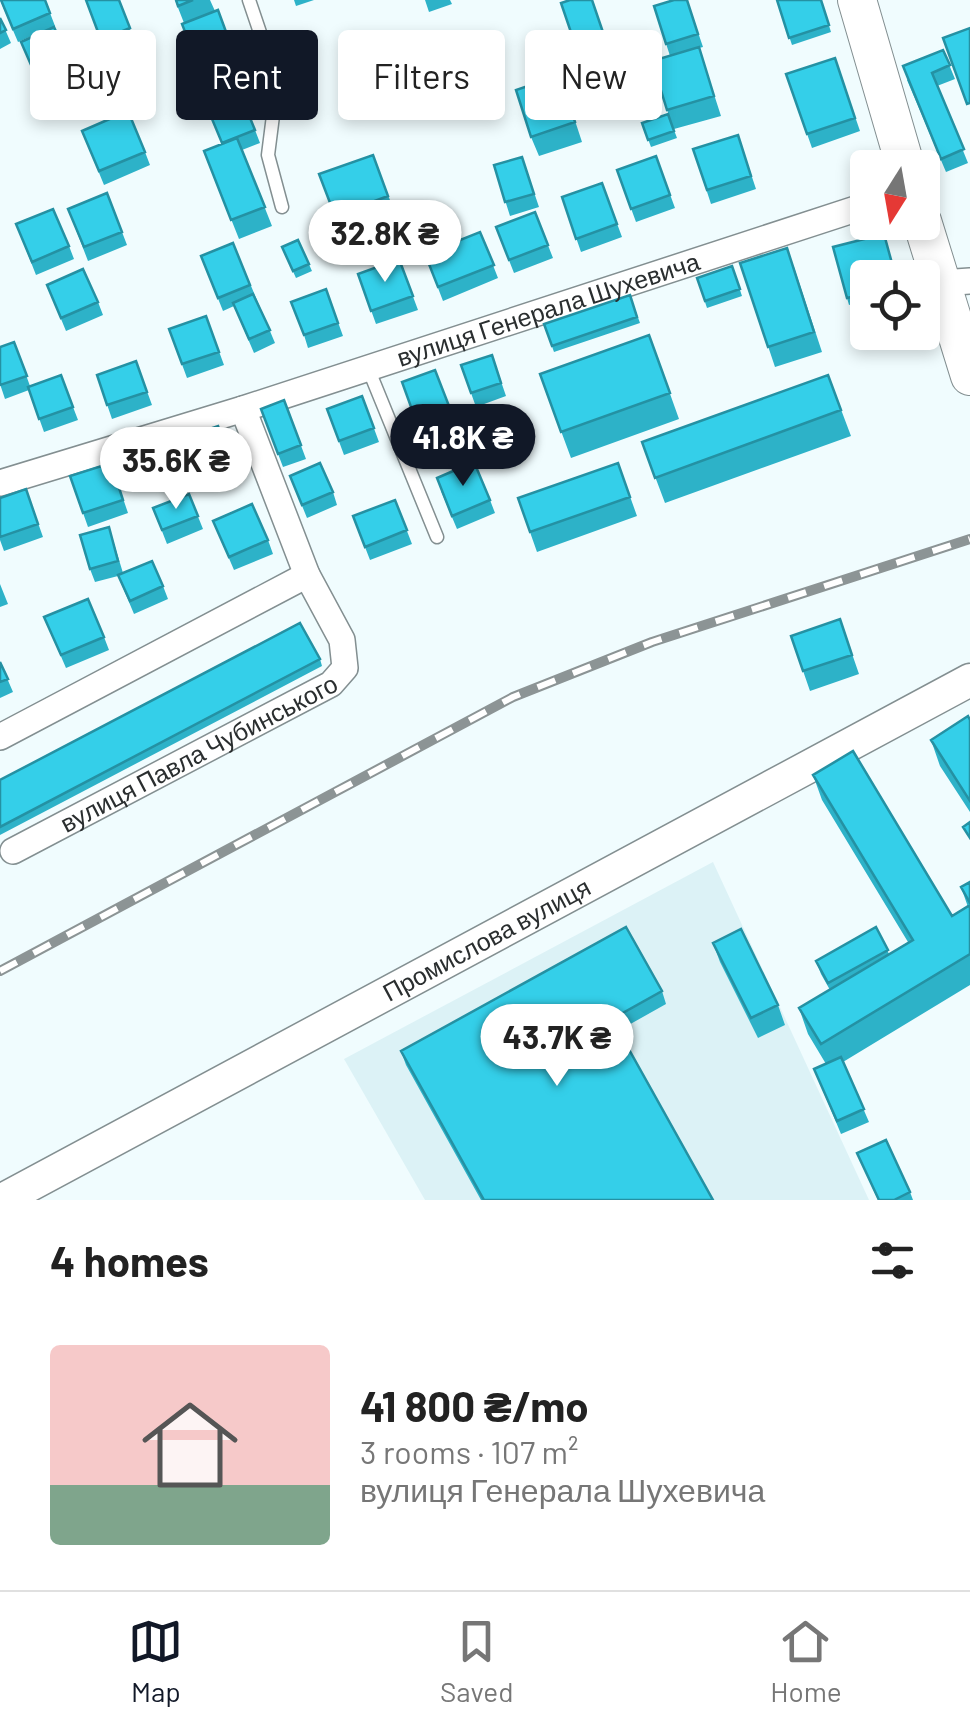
<!DOCTYPE html>
<meta charset="utf-8">
<style>
:root{--surface:#fff;--page:#f6f6f6;--text:#222;--muted:#767676;--line:#e0e0e0;--accent:#111827}
body{margin:0;font-family:Barlow,sans-serif;background:var(--page);color:var(--text);height:100vh;display:flex;flex-direction:column;font-size:38px;white-space:nowrap}
*{box-sizing:border-box;margin:0}
p{font-size:32px;color:var(--muted)}
.icon{flex:none;width:55px;height:55px;fill:none;stroke:currentColor;stroke-width:2;stroke-linecap:round;stroke-linejoin:round}
.map{position:relative;height:1200px;overflow:hidden}
.drawer{display:flex;flex-direction:column;background:var(--surface);flex:1}
.drawer>*{flex:none}
.banner{position:absolute;left:30px;top:30px;width:910px;height:90px;display:flex;gap:20px}
.needle{width:65px;rotate:191deg}
.tools{position:absolute;left:850px;top:150px;display:grid;gap:20px}
.tools a{display:grid;place-items:center;width:90px;height:90px;border-radius:10px;background:var(--surface);box-shadow:0 5px 15px #0003;font-size:50px}
.price{position:absolute;translate:-50% -85px;padding:0 22px;border-radius:35px;background:#fff;color:#222;font-size:32px;line-height:65px;filter:drop-shadow(0 2px 5px #0008)}
.price::after{content:'';position:absolute;left:50%;top:60px;width:30px;height:22px;margin-left:-15px;background:inherit;clip-path:polygon(0 0,100% 0,50% 100%)}
.price.selected{background:var(--accent);color:#fff}
ul{padding:0;list-style:none}
li{display:flex;align-items:center;gap:30px;height:250px;padding:0 50px}
li span{display:grid;place-items:center;flex:none;width:280px;height:200px;border-radius:10px;color:#555}
li>.icon{margin-inline-start:auto}
span .icon{width:120px;height:120px;fill:#fffc;stroke-width:1}
li b{font-size:42px}
h2{display:flex;justify-content:space-between;align-items:center;height:120px;padding:0 50px;font-size:42px}
.pill{padding:0 35px;border-radius:10px;background:var(--surface);box-shadow:0 5px 15px #0003;font-size:35px;line-height:90px}
.pill.selected{background:var(--accent);color:#fff}
.tabs{display:flex;justify-content:space-around;align-items:center;height:140px;border-top:2px solid var(--line);background:var(--surface);font-size:28px;color:var(--muted)}
.tabs a{display:grid;justify-items:center;gap:5px}
.tabs .selected{color:var(--accent)}
.map>svg:first-child{display:block}
</style>
<div class="map">
<svg width="970" height="1200" viewBox="0 0 970 1200">
<rect width="100%" height="100%" fill="#f0fcfe"/>
<path fill="#dcf2f6" d="M713,862L869,1200H425L344,1059Z"/>
<g fill="none" stroke-linecap="round" stroke-linejoin="round">
<g stroke="#838f91" stroke-width="15">
<path id="service" d="M249,0L272,68L275,100L268,155L282,207
M368,368L437,537"/>
</g>
<g stroke="#838f91" stroke-width="28">
<g id="minor">
<path d="M941,283L970,281"/>
<path id="s1" d="M0,483L243,409L868,205"/>
<path d="M0,737L307,575"/>
<path id="s2" d="M13,851L331,684L345,668L342,640L307,575L243,409"/>
</g>
</g>
<g stroke="#838f91" stroke-width="35">
<g id="tertiary">
<path id="s3" d="M2,1200L970,680"/>
</g>
</g>
<g stroke="#838f91" stroke-width="40">
<path id="secondary" d="M857,0L906,168
M922,221L970,376"/>
</g>
<use href="#service" stroke="#fff" stroke-width="12"/>
<use href="#minor" stroke="#fff" stroke-width="25"/>
<use href="#tertiary" stroke="#fff" stroke-width="32"/>
<use href="#secondary" stroke="#fff" stroke-width="38"/>
<g stroke="#8c9495" stroke-width="10">
<path id="rail" d="M0,971L513,697L652,642L970,539"/>
</g>
<use href="#rail" stroke="#fff" stroke-width="6" stroke-dasharray="19" stroke-linecap="butt"/>
</g>
<path fill="#2db2c8" d="M0,0H45L55,26L18,42Z
M86,0H119L135,42L106,53Z
M175,0H210L234,53L227,55L236,80L208,91L182,24L184,23Z
M294,0H314L296,6Z
M425,0H450L452,4L429,12Z
M592,0L612,57L583,67L561,3Z
M687,0L703,47L699,48L721,116L674,129L667,110L670,56L654,6Z
M777,0H821L831,32L792,45Z
M0,18L11,43L0,49Z
M21,42L76,75L80,88L47,103Z
M943,50L955,79L937,86L968,163L946,172L907,80Z
M835,58L860,131L812,148L786,74Z
M560,75L582,142L539,156L531,137Z
M668,114L677,138L651,147L642,123Z
M255,130L260,143L242,150L272,226L239,239L204,151Z
M82,131L145,152L150,165L104,185Z
M738,135L756,189L711,204L693,149Z
M373,155L396,216L342,236L319,174Z
M656,156L675,208L636,222L617,170Z
M522,157L539,207L510,216L494,165Z
M602,183L622,237L581,252L562,197Z
M107,193L127,245L88,261L68,209Z
M535,212L553,258L514,273L496,227Z
M16,224L69,246L74,259L36,275Z
M480,232L498,278L443,301L425,254Z
M298,240L312,271L296,278L282,247Z
M233,243L275,343L254,353L234,306L223,311L201,256Z
M399,259L418,310L376,324L358,274Z
M740,263L794,267L822,352L775,367Z
M732,266L742,296L707,308L697,278Z
M868,278V300L849,305L847,298Z
M47,285L98,302L103,315L66,331Z
M326,289L343,336L308,348L304,335Z
M630,295L640,323L554,352L544,324Z
M206,316L224,365L187,378L169,329Z
M649,335L679,419L571,458L540,374Z
M14,342L30,386L73,407L78,420L44,432L29,390L5,399L0,384Z
M492,355L506,396L476,407L461,365Z
M136,361L152,405L112,419L97,375Z
M435,370L454,420L420,432L402,382Z
M828,375L851,436L665,503L642,442Z
M362,396L379,442L344,455L327,409Z
M284,400L306,459L283,467L261,409Z
M218,426L237,480L205,491L186,437Z
M111,463L128,513L88,527L70,476Z
M618,463L637,516L537,552L518,498Z
M290,476L333,492L337,505L307,518Z
M26,489L43,537L4,551L0,540V498Z
M441,491L490,500L495,513L457,529Z
M189,494L203,529L167,544L153,508Z
M395,500L412,544L370,560L353,516Z
M213,521L268,540L273,554L234,570Z
M109,527L123,573L163,586L168,599L134,614L118,576L95,582L90,569Z
M0,584L8,604L0,607Z
M44,617L104,637L109,650L66,668Z
M840,619L859,674L810,691L791,636Z
M320,659L322,666L0,835V780Z
M0,662L13,692L0,698Z
M970,720V812L940,766L931,740Z
M813,775L952,916L968,907L961,887L970,882V985L843,1062L869,1122L841,1134L814,1069L826,1064L808,1034L799,1008L830,990L821,974L816,961L876,927L889,954L908,942L822,800Z
M713,943L778,1005L785,1025L758,1038L720,962Z
M662,991L666,1004L618,1031L713,1200H481L406,1065L401,1051Z
M857,1153L910,1192L913,1200H878Z"/>
<path fill="#34cfe9" stroke="#2491a3" stroke-width="2.5" d="M1,0H45L50,13L13,29Z
M86,0H119L130,28L101,40Z
M176,0H193L178,6Z
M570,0H592L607,44L578,53L561,3Z
M674,0H687L698,34L666,44L654,6Z
M777,0H821L829,25L789,38Z
M218,10L229,40L222,42L232,67L203,78L182,24Z
M0,18L6,30L0,33Z
M54,27L76,75L42,90L21,42Z
M970,28V103L967,104L943,38Z
M699,47L714,96L667,110L652,61Z
M943,50L950,65L932,73L964,149L941,159L903,66Z
M835,58L855,118L807,134L786,74Z
M560,75L575,122L531,137L516,90Z
M235,81L255,130L222,143L202,95Z
M128,111L145,152L99,171L82,131Z
M668,114L674,131L648,140L642,123Z
M738,135L751,176L707,190L693,149Z
M237,138L265,207L231,220L204,151Z
M373,155L388,196L335,216L319,174Z
M656,156L670,195L631,209L617,170Z
M522,157L534,194L505,202L494,165Z
M602,183L617,224L576,239L562,197Z
M107,193L122,232L84,247L68,209Z
M53,209L69,246L32,262L16,224Z
M535,212L548,245L509,260L496,227Z
M480,232L494,265L438,287L425,254Z
M884,234L896,278H868V293L847,298L833,247Z
M298,240L309,264L293,271L282,247Z
M233,243L250,285L218,298L201,256Z
M787,248L814,332L768,347L740,263Z
M399,259L413,296L371,311L358,274Z
M732,266L740,289L705,301L697,278Z
M83,269L98,302L61,318L47,285Z
M326,289L338,323L304,335L291,302Z
M253,294L270,330L249,339L233,303Z
M630,295L637,317L552,346L544,324Z
M206,316L219,352L182,364L169,329Z
M649,335L670,393L561,432L540,374Z
M14,342L27,376L0,385V347Z
M492,355L501,383L471,393L461,365Z
M136,361L147,392L107,405L97,375Z
M435,370L449,406L415,418L402,382Z
M61,375L73,407L39,419L28,387Z
M828,375L841,410L655,478L642,442Z
M362,396L374,428L339,441L327,409Z
M284,400L301,445L278,454L261,409Z
M218,426L232,466L200,477L186,437Z
M474,462L490,500L452,516L437,478Z
M111,463L123,500L83,513L70,476Z
M320,463L333,492L302,505L290,476Z
M618,463L630,497L530,532L518,498Z
M26,489L38,524L0,537V498Z
M189,494L198,516L162,530L153,508Z
M395,500L407,530L365,547L353,516Z
M252,504L268,540L229,557L213,521Z
M109,527L118,561L90,569L80,535Z
M152,561L163,586L130,601L118,575Z
M88,599L104,637L61,655L44,617Z
M840,619L852,655L803,671L791,636Z
M300,623L320,659L0,827V780Z
M0,662L8,679L0,682Z
M968,716L970,720V801L931,740Z
M853,751L952,916L970,905V954L821,1044L799,1008L913,940L813,775Z
M970,822V838L963,827Z
M970,882V903L961,887Z
M626,927L662,991L612,1019L713,1200H484L401,1051Z
M876,927L888,950L828,983L816,961Z
M741,929L778,1005L751,1018L713,943Z
M841,1057L864,1109L837,1121L814,1069Z
M886,1140L910,1192L894,1200H879L857,1153Z"/>
<g text-anchor="middle" stroke-width="8" stroke-linejoin="round" paint-order="stroke">
<g font-size="25" fill="#2a2e2f" stroke="#fff">
<text dy="9" stroke="none"><textPath href="#s1" startOffset="575">вулиця Генерала Шухевича</textPath></text>
<text dy="9" stroke="none"><textPath href="#s2" startOffset="210">вулиця Павла Чубинського</textPath></text>
<text dy="9" stroke="none"><textPath href="#s3" startOffset="550">Промислова вулиця</textPath></text>
</g>
</g>
</svg>
<div class="tools">
<a><svg class="needle" viewBox="-14 -14 28 28"><path d="M0-13l5 13h-10z" fill="#e53935"/><path d="M0 13l5-13h-10z" fill="#767676"/></svg></a>
<a><svg class="icon" aria-label="locate" viewBox="0 0 24 24"><circle cx="12" cy="12" r="6"/><path d="M12 2v4M12 18v4M2 12h4M18 12h4"/></svg></a>
</div>
<b class="price" style="left:385px;top:285px">32.8K ₴</b>
<b class="price selected" style="left:463px;top:489px">41.8K ₴</b>
<b class="price" style="left:176px;top:512px">35.6K ₴</b>
<b class="price" style="left:557px;top:1089px">43.7K ₴</b>
<div class="banner">
<a class="pill">Buy</a>
<a class="pill selected">Rent</a>
<a class="pill">Filters</a>
<a class="pill">New</a>
</div>
</div>
<section class="drawer">
<h2>4 homes<svg class="icon" aria-label="filters" viewBox="0 0 24 24"><path d="M4 7h16M4 17h16"/><circle cx="9" cy="7" r="2"/><circle cx="15" cy="17" r="2"/></svg></h2>
<ul>
<li><span style="background:linear-gradient(#f6c9c9 70%,#7fa58c 0)"><svg class="icon" aria-label="home" viewBox="0 0 24 24"><path d="M3 11l9-7 9 7M6 9v11h12V9"/></svg></span><div><b>41 800 ₴/mo</b><p>3 rooms · 107 m²</p><p>вулиця Генерала Шухевича</p></div></li>
</ul>
</section>
<nav class="tabs">
<a class="selected"><svg class="icon" aria-label="map" viewBox="0 0 24 24"><path d="M3 6l6-2 6 2 6-2v14l-6 2-6-2-6 2zM9 4v14M15 6v14"/></svg>Map</a>
<a><svg class="icon" aria-label="saved" viewBox="0 0 24 24"><path d="M7 4h10v16l-5-4-5 4z"/></svg>Saved</a>
<a><svg class="icon" aria-label="home" viewBox="0 0 24 24"><path d="M3 11l9-7 9 7M6 9v11h12V9"/></svg>Home</a>
</nav>
